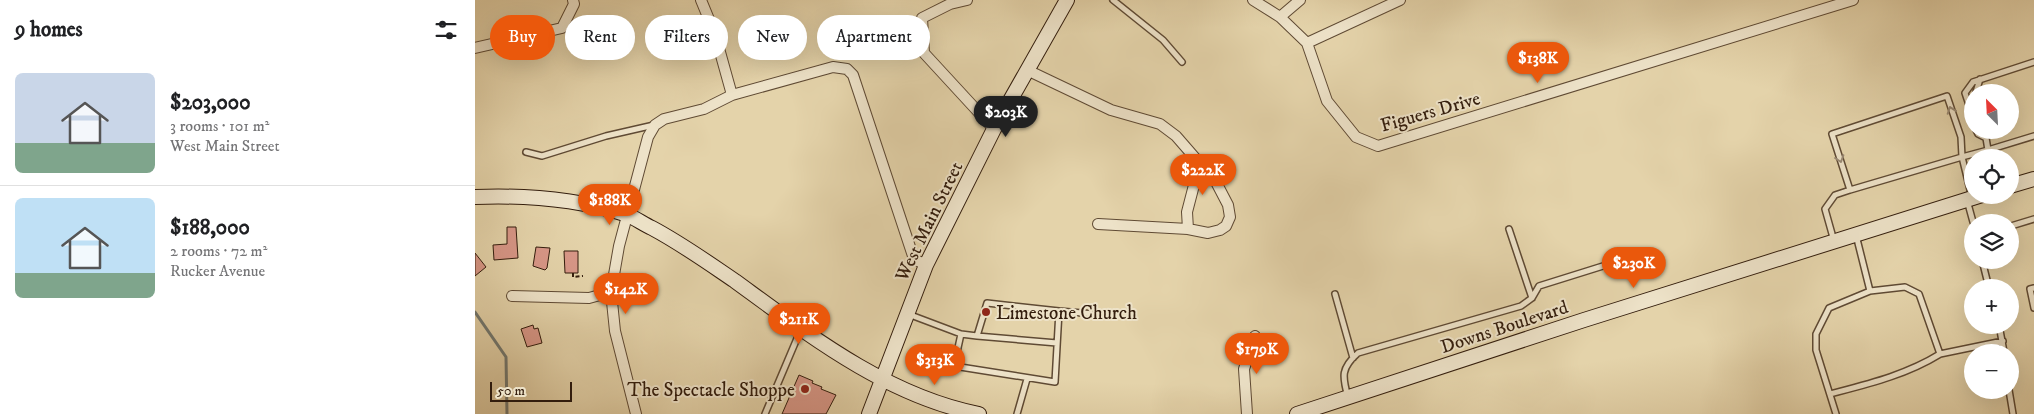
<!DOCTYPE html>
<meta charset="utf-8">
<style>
:root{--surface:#fff;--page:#f2f2f2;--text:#202124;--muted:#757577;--line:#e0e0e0;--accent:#ea580c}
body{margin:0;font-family:"IM FELL DW Pica",serif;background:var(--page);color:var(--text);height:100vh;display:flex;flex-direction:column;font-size:19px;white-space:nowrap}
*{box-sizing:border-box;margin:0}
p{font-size:16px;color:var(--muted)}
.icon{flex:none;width:28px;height:28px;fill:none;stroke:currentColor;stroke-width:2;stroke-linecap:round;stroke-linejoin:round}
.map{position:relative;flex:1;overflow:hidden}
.drawer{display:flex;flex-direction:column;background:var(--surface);width:475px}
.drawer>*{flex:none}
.hud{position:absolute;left:15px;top:15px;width:475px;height:45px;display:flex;gap:10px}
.needle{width:32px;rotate:336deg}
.fabs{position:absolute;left:1489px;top:84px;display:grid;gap:10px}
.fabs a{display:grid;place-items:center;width:55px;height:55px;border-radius:50%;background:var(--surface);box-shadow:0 5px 20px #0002;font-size:25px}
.scale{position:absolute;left:15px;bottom:12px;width:82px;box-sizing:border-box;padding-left:5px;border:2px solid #331d0d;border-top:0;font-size:14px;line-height:18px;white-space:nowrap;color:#331d0d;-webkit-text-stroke:4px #ede2c8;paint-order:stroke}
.price{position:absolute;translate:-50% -42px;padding:0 11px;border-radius:18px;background:var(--accent);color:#fff;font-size:16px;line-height:32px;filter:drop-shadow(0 1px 2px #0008)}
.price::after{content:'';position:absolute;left:50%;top:30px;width:15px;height:11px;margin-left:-8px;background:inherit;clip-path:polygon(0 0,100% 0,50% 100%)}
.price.active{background:#222;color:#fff}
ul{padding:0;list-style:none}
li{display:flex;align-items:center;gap:15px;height:125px;padding:0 15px}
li+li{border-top:1px solid var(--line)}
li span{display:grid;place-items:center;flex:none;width:140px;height:100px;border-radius:8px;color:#555}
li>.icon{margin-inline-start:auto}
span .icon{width:60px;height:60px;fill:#fffc;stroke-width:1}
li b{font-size:21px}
h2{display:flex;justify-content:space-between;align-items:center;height:60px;padding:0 15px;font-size:21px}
.chip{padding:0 18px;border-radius:22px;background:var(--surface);box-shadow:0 5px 20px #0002;font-size:18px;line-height:45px}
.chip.active{background:var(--accent);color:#fff}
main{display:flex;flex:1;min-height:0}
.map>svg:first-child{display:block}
</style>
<main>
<section class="drawer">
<h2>9 homes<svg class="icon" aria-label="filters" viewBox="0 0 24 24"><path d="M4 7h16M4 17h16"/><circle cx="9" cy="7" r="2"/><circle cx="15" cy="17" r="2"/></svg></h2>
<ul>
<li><span style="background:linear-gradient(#c9d6e8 70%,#7fa58c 0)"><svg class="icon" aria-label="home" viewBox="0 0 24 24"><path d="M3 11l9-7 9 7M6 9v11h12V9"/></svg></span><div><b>$203,000</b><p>3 rooms · 101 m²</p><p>West Main Street</p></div></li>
<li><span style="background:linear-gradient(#bfe0f5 75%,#7fa58c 0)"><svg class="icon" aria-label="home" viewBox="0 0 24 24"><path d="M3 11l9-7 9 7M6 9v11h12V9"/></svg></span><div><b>$188,000</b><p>2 rooms · 72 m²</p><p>Rucker Avenue</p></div></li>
</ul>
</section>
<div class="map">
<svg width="1559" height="414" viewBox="0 0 1559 414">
<rect width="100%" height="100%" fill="#e4d3aa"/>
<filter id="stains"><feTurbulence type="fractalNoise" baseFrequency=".004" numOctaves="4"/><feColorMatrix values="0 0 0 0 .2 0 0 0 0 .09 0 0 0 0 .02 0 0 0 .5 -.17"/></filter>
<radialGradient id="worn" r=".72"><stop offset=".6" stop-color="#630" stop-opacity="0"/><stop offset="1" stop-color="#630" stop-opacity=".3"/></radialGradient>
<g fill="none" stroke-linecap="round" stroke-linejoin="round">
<path stroke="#717871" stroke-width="3" d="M0,312L31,357L32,414"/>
</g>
<path fill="#d89788" stroke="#331d0d" d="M32,227H41L43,258L19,260L18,245L32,244Z
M61,247L75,248L72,268L70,270L58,266Z
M89,251H103V273H90Z
M0,253L11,267L0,276Z
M58,325L59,329L63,328L67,343L52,347L46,329Z
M324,375L338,381L337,383L347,387L346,389L361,395L351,414H307Z"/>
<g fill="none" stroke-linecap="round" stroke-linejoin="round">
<g stroke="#5f4a34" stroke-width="8">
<path id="lane" d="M638,0L688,40L707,62
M1501,92L1505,79
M1498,117L1490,93L1498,82L1559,62
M1501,130L1503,134L1511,138
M1513,130L1511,138L1513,150L1559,136
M51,152L67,156L131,136L179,125
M1497,198L1487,157L1513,150
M1492,200L1498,222
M1536,226L1559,219
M1034,229L1057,298
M1381,235L1395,291L1430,287L1444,294L1465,354L1528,341
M1359,241L1350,209L1360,195L1375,190L1487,157L1486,137L1472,96L1357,134L1375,190
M1507,260L1514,288
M1559,288L1555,289L1559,308
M860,294L878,358
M512,303L584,311L580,382L479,366L486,334L502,336Z
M584,311L631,315
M433,314L486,334
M1524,325L1529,352
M502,336L582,343
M1534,390L1538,414
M1355,394C1393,384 1431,375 1465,354
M873,397C867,376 866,368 883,353L1046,306L1057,298L1064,286L1128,266
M290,414L326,329
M542,414L552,379
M1361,414L1341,350V334L1354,308L1395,291"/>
</g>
<g stroke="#5f4a34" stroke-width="12">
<path id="street" d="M226,0L240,34L257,95
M492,0L475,4L447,18L449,53L519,129
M778,0L805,17L832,43L852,101L881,137L903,146L1378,0
M805,17L825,0
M832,43L925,0
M0,48L87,28L99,4L98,0
M552,70L636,110L685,124L701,136L741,182L753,205L755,217L751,226L745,230L733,233L713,229L623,224
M713,229L712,212L725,162
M37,296L114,298L136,292
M161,414L140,331L136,292L144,246L173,137L180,125L189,119L229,109L257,95L358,67L372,69L378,75L438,256L441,260L451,265
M772,414L769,369L780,336"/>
</g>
<g stroke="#331d0d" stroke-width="16">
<path id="secondary" d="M1535,186L1559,179
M0,197C50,195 101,199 150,214C159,217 168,224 177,228C207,244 232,262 260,281C334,335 412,396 504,414
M394,414L451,265L519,129L592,0
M822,414L1109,320L1507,195"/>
</g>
<path stroke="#331d0d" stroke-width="2" stroke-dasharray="4 2.5" stroke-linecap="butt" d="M98,273V277L108,276"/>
<use href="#lane" stroke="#ede2c8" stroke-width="5"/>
<use href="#street" stroke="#ede2c8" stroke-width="10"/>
<use href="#secondary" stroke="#ede2c8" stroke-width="14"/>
</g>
<defs><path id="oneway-chevron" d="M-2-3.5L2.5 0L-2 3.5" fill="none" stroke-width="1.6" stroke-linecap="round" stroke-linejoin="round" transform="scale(1.25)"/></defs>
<g stroke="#998974">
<use href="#oneway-chevron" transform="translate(1476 110) rotate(-109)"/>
<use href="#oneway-chevron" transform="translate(1365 159) rotate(72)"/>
</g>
<g fill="#8f2418" stroke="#ede2c8" stroke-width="2">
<circle cx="511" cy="312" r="5"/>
<circle cx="330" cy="389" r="5"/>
</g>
<g text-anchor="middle" stroke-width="4" stroke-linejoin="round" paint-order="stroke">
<g font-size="19" fill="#331d0d" stroke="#ede2c8">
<text transform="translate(955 111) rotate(-16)" y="7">Figuers Drive</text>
<text transform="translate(453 221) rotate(-64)" y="7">West Main Street</text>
<text transform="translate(1029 326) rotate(-18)" y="7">Downs Boulevard</text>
</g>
<g font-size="19" fill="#331d0d" stroke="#ede2c8" text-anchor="start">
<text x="521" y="319">Limestone Church</text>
<text x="320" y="396" text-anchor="end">The Spectacle Shoppe</text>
</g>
</g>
<rect width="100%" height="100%" filter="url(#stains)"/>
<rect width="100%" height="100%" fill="url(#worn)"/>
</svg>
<div class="fabs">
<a><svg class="needle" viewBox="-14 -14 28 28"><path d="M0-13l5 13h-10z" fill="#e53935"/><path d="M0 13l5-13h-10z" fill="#757577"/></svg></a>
<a><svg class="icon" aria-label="locate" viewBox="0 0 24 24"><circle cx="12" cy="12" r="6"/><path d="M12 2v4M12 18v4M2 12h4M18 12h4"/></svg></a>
<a><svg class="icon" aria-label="layers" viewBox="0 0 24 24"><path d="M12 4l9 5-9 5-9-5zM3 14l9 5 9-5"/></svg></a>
<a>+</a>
<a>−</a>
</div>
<div class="scale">50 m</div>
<b class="price" style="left:1063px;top:84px">$138K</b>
<b class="price active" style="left:531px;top:138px">$203K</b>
<b class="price" style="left:728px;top:196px">$222K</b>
<b class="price" style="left:135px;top:226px">$188K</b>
<b class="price" style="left:1159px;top:289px">$230K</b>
<b class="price" style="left:151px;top:315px">$142K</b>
<b class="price" style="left:324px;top:345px">$211K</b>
<b class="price" style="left:782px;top:375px">$179K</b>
<b class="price" style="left:460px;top:386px">$313K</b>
<div class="hud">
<a class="chip active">Buy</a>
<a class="chip">Rent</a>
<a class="chip">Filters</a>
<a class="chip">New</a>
<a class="chip">Apartment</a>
</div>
</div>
</main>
